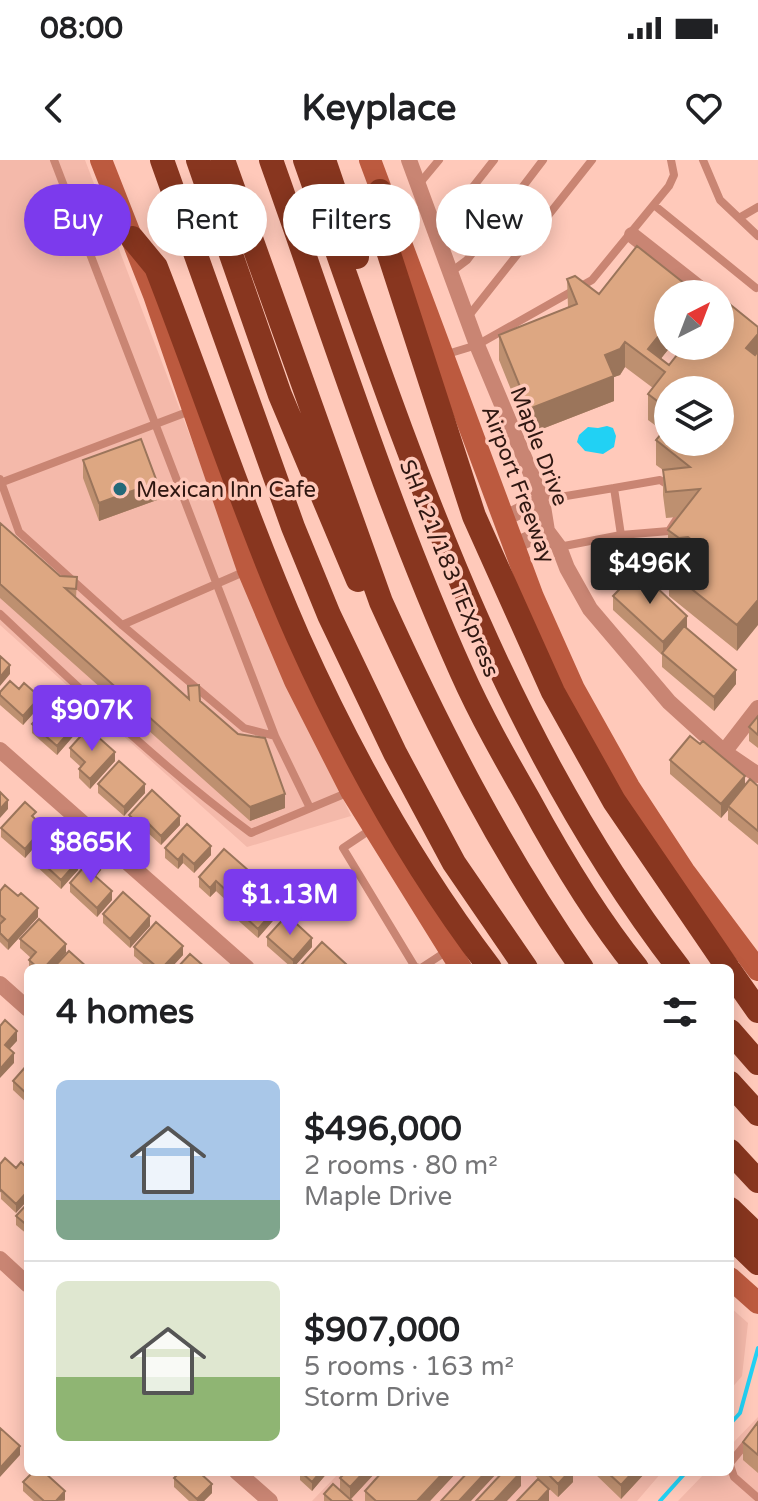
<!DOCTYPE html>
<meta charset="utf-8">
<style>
:root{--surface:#fff;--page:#f2f2f2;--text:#202124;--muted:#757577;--line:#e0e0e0;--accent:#7c3aed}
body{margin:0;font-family:"Varela Round",sans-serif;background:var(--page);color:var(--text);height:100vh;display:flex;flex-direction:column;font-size:30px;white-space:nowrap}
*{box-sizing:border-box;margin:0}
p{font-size:26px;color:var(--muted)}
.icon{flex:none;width:44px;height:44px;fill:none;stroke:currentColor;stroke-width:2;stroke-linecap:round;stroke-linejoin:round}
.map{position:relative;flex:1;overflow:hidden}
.drawer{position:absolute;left:24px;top:804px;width:710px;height:512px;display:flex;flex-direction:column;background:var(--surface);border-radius:12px;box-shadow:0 4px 20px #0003}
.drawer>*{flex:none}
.hud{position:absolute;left:24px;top:24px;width:710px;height:72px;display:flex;gap:16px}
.needle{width:52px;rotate:42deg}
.tools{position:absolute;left:654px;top:120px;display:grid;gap:16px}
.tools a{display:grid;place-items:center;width:80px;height:80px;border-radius:50%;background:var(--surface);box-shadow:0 4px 20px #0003;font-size:40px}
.price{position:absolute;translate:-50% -68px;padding:0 18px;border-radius:8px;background:var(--accent);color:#fff;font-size:26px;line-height:52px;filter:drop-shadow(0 2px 4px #0008)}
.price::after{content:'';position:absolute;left:50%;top:48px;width:24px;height:18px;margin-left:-12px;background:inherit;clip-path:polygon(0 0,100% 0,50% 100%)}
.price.active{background:#222;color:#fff}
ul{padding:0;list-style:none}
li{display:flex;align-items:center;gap:24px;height:200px;padding:0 32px}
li+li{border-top:2px solid var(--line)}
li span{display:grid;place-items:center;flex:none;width:224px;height:160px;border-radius:12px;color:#555}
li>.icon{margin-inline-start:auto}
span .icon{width:96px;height:96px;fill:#fffc;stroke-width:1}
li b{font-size:34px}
h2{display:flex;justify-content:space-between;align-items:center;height:96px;padding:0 32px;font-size:34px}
.pill{padding:0 28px;border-radius:36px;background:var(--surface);box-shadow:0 4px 20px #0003;font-size:28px;line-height:72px}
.pill.active{background:var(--accent);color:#fff}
.status{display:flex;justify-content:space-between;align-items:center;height:56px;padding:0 40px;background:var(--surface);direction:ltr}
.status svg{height:22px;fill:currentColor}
header{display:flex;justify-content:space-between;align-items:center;height:104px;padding:0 32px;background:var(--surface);font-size:36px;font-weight:800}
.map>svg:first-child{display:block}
</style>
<div class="status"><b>08:00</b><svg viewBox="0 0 49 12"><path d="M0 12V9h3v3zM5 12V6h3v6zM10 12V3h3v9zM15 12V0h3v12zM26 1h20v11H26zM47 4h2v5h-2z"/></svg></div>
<header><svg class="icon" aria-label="back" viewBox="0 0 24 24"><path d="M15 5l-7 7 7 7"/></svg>Keyplace<svg class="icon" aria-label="heart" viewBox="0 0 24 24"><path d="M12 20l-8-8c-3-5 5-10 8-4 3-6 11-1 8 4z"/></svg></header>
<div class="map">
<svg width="758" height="1341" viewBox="0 0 758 1341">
<rect width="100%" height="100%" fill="#ffc9ba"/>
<path fill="#f4b9aa" d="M0,0H85L260,460L351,656L247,687L0,465Z
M730,1147L748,1163L742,1216L730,1230Z
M758,1257V1341H678L706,1312H730V1286Z
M340,1312H662L637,1341H312Z"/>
<path fill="#21d1f4" d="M607,266L613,268L616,276L614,287L603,294L585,291L577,282L579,275L588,267L598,268Z"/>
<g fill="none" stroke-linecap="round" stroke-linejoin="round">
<path stroke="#21d1f4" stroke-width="4" d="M730,1264L740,1253L758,1188
M660,1341L686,1312"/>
<path stroke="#c98573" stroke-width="8" d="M54,0L275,576
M703,0L720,40L758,76
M419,24L439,0
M654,45L756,128
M739,58L758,47
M436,74L494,0
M451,112L467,100L543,0
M467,158L592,0
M444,195L477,185L592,120L669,26L674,15L671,0
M0,319L19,372L122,465L244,568L275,576L310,648
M0,323L190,251
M614,328L660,320L671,327
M542,340L614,328L621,375L559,387
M621,375L669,371L678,357
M0,454C79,528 164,609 251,673L349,632
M122,465L246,411
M373,668L343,688L415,807L419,808
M421,808L447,791
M730,1303L758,1269
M730,1305L734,1317L758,1338"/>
<path stroke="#c98573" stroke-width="16" d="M409,0L477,185L542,340L547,371L559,387L567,408L590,449L669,542L724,592L758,615
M632,75L707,134
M505,358L542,340
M515,385L547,371
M0,590L247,808
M724,592L758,548
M0,824L28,849
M0,1099L28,1125
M237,1312L270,1341"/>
<path stroke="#bc5a3f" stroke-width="22" d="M101,0L154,135L248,410L295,521L351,631L461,808
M370,0L533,437L574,529L629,627L684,711L758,810
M730,1118L758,1143"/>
<path stroke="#88361f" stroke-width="24" d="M162,0L293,367L329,455L395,593L454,703L526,808
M198,0L280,235L358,420
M223,0L381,442C440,572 500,690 582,808
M271,0C332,171 387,346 461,511C481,556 505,598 529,640C561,699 595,756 637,808
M305,0C404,280 495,570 679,808
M324,0L357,97
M380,31L379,63L474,356L553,532L614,641L728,808
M132,78L156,107C204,230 245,356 298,477C350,593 413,707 490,808
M730,811L758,851
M730,871L758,903
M730,923L758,954
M730,991L758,1021
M730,1049L758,1076
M730,1076L758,1103"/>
</g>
<path fill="#be9070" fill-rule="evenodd" d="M567,119L599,134H694L668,186H671L661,198L669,205L758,167L737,491L669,436V411L676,402L668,396V370L678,357L666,358L663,335V310L656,305V280L663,271L648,260V234L653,228L625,207L620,215L614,217V241L529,274L499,200V175L568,147ZM668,230L720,282H668Z
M83,300L157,340L99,361L83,318Z
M0,363L60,416L77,417L76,439L188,538V526L285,648L250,661L0,438Z
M613,436L687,469L736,524L714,551L662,507V495L613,450Z
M19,529L40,546L23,565L0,545V532Z
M758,556V588L749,581V567Z
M32,564L76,573L57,595L32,573Z
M70,588L115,601L90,629L79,618V609L81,607L70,597Z
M670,600L745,626H758V685L728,660V650L721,658L670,614Z
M98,624L145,633L124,656L98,633Z
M129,655L180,665L161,685L147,672L142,677L129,665Z
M36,659L44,676L25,698L1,677V668Z
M165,688L211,695L194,713L183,703L178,709L165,698Z
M68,689L67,690L78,710L61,729L34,704V695Z
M199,717L248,720L228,742L216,731L210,737L199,727Z
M100,720L112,740L97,757L70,732V723Z
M0,731L38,757L8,790L0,782Z
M233,746L278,755L258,778L233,756Z
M103,754L150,766L130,788L103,763Z
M267,777L312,787L293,808H292L267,786Z
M20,779L53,808H29V800L31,798L20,788Z
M134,787L183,795L171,808H148L134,796Z
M28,904V944L13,930V921Z
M21,1002L16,1053L1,1039L0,1004L16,1008Z
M28,1043V1075L16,1065V1056Z
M758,1262V1313L743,1300V1282Z
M298,1312H328L312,1331L300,1320V1314Z
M346,1312H376L350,1340L352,1341H324V1334L340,1331V1318Z
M457,1312L430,1341H365V1331Z
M531,1312H573V1322L558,1337Z
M593,1312H646L621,1339Z
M174,1318L212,1333L204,1341H189L174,1327Z
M23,1322L65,1340L64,1341H34L23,1331Z"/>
<path fill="#9b755b" d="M668,164V186H671L656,205L648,189Z
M758,174V199L746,188Z
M625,182V207L620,215L614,217V241L529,274V249Z
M157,322V340L99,361V343Z
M758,440V465L737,491V465Z
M687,456V469L663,496V482Z
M10,505V514L0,526V517Z
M736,510V524L714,551V537Z
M40,537V546L23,565V556Z
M76,564V573L57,595V586Z
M115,592V601L90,629V619Z
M745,616V630L728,646V650L721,658V644Z
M145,624V633L124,656V647Z
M285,634V648L250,661V647Z
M8,640V649L0,658V649Z
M180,656V665L161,685V676Z
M147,662V672L142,677V667Z
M44,667V676L25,698V689Z
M68,680V689L62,695V686Z
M211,686V695L194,713V704Z
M183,694V703L178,709V700Z
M78,701V710L61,729V720Z
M248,710V720L228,742V732Z
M216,721V731L210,737V728Z
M112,731V740L97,757V748Z
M278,746V755L258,778V769Z
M38,748V757L8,790V781Z
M150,756V766L130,788V779Z
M312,778V787L293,808V800Z
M66,784V793L53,808H44Z
M183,786V795L171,808H162Z
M17,871V881L5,894V885Z
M14,893V903L0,918V909Z
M28,1031V1040L16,1053V1044Z
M20,1286V1295L0,1317V1308Z
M320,1312H328L312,1331V1322Z
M364,1312H376L350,1340V1327Z
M444,1312H457L430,1341H417Z
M486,1312H498L471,1341H459Z
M521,1312V1326L507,1341H494Z
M569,1312H573V1322L558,1337V1324Z
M633,1312H646L621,1339V1325Z
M212,1324V1333L204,1341H197V1339Z
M549,1329V1341H538Z
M65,1331V1340L56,1341Z"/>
<path fill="#dda782" stroke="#9b755b" stroke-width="2" d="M637,86L694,131L692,134H668V164L648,189L669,205L684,186H720V141L722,138L758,167V174L746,188L755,195L758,191V440L737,465L669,411L693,381L688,377L679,378L668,370L700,329L666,332L663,310L690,307L656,280L666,268H668V282H720V230H668V249L648,234L665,212L625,182L620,189L605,195L614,216L529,249L499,175L577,144L567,119L575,116L599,134Z
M141,279L157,322L99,343L83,300Z
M0,363L60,416L77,417L76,429L65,428L189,539L188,526L199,525L200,541L238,574L265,578L285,634L250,647L0,424Z
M638,410L687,456L663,482L613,436Z
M684,466L736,510L714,537L662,493Z
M0,496L10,505L0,517Z
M10,521L19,529L24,523L40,537L23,556L0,535V532Z
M52,542L76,564L57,586L32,564Z
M758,556V575L749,567Z
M88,568L115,592L90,619L79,609L85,602L70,588Z
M690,576L700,584L703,581L745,616L721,644L670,600Z
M119,601L145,624L124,647L98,624Z
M750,619L758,626V671L728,646Z
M152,630L180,656L161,676L147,662L142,667L129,655Z
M0,632L8,640L0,649Z
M25,642L36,652L32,656L44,667L25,689L1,668Z
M187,664L211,686L194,704L183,694L178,700L165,688Z
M57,670L68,680L62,686L78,701L61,720L34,695Z
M224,689L248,710L228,732L216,721L210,728L199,717Z
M89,701L100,710L95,716L112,731L97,748L70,723Z
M253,724L278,746L258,769L233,746Z
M5,725L18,736L21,733L38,748L8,781L0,773V764L5,759L0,755V731Z
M123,732L150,756L130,779L103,754Z
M287,755L312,778L293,800L267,777Z
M39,759L66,784L44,808H38L29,800L36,792L20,779Z
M156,762L183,786L162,808H158L134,787Z
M322,782L347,805L345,808H304L301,805Z
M69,791L88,808H53Z
M190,794L206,808H177Z
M5,860L17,871L5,885L14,893L0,909V866Z
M28,904V935L13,921Z
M5,998L16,1008L21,1002L28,1009V1031L16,1044L1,1030L0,1031V1004Z
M28,1043V1066L16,1056Z
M758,1262V1295L743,1282Z
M0,1268L20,1286L0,1308Z
M33,1312H44L65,1331L56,1341H44L23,1322Z
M180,1312H199L212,1324L197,1339L174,1318Z
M301,1312H320L312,1322Z
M346,1312H364L350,1327L340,1318Z
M382,1312H444L417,1341H376L365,1331Z
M468,1312H486L459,1341H441Z
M503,1312H521L494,1341H476Z
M546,1312H569L558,1324Z
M607,1312H633L621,1325Z
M538,1319L549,1329L538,1341H517Z
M333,1324L352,1341H332L324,1334Z"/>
<circle fill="#246979" stroke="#ffc9ba" stroke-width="3" cx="120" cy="329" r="8"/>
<g text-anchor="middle" stroke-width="7" stroke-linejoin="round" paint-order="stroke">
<g font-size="22" fill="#2f1711" stroke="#ffc9ba">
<text transform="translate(540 286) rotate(69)" y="8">Maple Drive</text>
<text transform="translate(519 324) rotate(69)" y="8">Airport Freeway</text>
<text transform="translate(450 408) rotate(68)" y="8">SH 121/183 TEXpress</text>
</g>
<g font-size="22" fill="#2f1711" stroke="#ffc9ba" text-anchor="start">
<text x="136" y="337">Mexican Inn Cafe</text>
</g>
</g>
</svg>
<div class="tools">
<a><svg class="needle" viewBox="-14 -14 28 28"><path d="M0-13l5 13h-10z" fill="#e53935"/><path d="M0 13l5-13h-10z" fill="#757577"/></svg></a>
<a><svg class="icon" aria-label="layers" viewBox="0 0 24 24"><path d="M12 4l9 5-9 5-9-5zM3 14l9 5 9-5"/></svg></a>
</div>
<b class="price active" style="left:650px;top:446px">$496K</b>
<b class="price" style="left:92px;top:593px">$907K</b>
<b class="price" style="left:91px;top:725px">$865K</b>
<b class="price" style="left:290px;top:777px">$1.13M</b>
<div class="hud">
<a class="pill active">Buy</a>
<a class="pill">Rent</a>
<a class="pill">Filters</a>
<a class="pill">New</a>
</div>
<section class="drawer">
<h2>4 homes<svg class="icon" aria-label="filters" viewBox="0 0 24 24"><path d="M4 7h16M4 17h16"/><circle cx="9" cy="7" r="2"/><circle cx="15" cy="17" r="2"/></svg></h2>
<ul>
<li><span style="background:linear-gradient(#a9c7e8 75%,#7fa58c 0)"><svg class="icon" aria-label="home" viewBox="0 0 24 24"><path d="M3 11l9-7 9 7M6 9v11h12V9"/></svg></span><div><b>$496,000</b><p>2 rooms · 80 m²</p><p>Maple Drive</p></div></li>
<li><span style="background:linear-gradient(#dfe7d0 60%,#8fb573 0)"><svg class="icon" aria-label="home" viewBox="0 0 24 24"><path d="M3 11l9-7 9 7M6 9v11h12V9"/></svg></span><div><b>$907,000</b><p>5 rooms · 163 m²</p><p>Storm Drive</p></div></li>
</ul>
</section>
</div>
